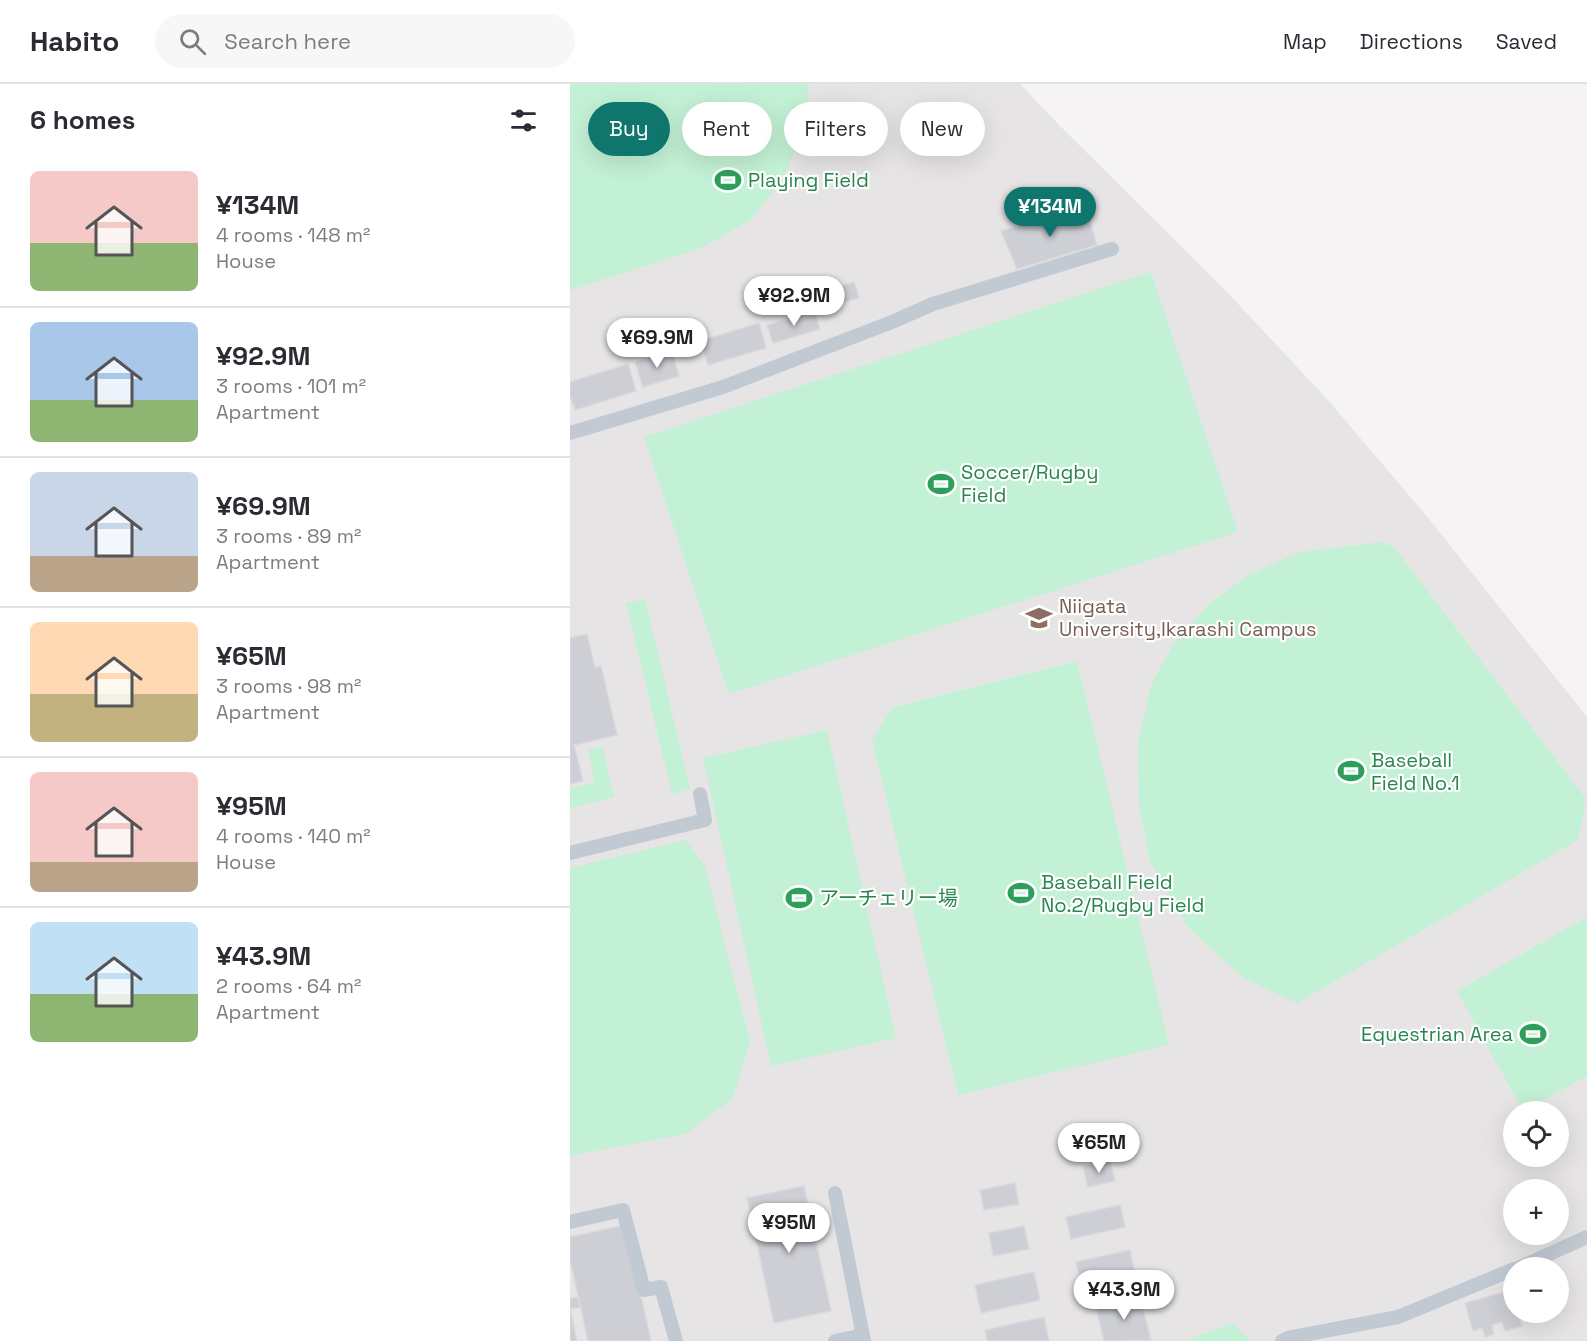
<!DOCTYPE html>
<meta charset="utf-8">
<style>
:root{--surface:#fff;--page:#f7f7f7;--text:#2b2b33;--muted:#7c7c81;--line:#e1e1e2;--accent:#0f766e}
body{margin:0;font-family:"Space Grotesk","Noto Sans JP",sans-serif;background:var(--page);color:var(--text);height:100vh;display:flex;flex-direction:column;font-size:22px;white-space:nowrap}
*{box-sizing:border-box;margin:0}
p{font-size:20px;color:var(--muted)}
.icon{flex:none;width:33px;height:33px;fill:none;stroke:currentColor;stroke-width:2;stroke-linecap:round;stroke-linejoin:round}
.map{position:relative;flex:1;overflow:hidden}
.drawer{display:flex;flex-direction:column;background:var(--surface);width:570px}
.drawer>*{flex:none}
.banner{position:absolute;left:18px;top:18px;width:570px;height:54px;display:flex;gap:12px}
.buttons{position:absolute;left:933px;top:1017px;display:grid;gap:12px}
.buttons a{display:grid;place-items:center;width:66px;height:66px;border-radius:50%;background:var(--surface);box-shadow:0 6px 24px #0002;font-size:30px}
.price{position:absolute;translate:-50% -51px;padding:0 14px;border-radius:21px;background:#fff;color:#222;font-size:20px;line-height:39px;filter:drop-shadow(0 2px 3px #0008)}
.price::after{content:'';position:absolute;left:50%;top:36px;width:18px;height:14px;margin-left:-9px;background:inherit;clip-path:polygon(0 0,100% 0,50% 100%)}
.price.active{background:var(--accent);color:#fff}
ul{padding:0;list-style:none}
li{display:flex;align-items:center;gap:18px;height:150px;padding:0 30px}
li+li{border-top:2px solid var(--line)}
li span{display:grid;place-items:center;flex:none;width:168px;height:120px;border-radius:9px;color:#555}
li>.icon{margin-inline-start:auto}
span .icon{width:72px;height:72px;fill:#fffc;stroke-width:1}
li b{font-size:26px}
h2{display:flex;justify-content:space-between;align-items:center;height:72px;padding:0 30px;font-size:26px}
.chip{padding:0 21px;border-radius:27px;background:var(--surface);box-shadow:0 6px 24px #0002;font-size:21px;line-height:54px}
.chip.active{background:var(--accent);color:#fff}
header{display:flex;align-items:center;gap:36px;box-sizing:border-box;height:84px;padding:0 30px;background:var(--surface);border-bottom:2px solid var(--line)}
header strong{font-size:28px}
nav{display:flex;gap:33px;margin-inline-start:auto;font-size:21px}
.search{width:420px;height:54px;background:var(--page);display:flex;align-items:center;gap:15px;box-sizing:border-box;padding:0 21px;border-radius:33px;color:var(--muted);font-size:22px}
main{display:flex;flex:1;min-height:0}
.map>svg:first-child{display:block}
</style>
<header>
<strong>Habito</strong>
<div class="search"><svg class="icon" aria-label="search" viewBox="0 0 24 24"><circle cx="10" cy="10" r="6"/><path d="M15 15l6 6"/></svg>Search here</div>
<nav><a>Map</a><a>Directions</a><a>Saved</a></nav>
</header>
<main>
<section class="drawer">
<h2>6 homes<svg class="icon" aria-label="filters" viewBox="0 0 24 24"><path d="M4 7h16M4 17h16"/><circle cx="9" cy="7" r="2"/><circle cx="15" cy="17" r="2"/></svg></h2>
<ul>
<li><span style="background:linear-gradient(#f6c9c9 60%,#8fb573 0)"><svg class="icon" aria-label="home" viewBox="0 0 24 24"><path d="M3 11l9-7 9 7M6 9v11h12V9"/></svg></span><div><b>¥134M</b><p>4 rooms · 148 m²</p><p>House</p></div></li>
<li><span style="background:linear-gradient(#a9c7e8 65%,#8fb573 0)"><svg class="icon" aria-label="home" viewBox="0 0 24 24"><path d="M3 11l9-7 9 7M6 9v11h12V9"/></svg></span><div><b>¥92.9M</b><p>3 rooms · 101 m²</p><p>Apartment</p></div></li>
<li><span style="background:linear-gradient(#c9d6e8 70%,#b9a48a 0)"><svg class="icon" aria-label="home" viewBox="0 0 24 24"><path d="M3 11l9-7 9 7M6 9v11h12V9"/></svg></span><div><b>¥69.9M</b><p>3 rooms · 89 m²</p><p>Apartment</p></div></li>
<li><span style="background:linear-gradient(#ffd9b3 60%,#c2b280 0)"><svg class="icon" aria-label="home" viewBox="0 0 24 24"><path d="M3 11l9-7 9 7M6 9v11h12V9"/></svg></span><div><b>¥65M</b><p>3 rooms · 98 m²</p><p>Apartment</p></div></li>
<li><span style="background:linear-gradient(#f6c9c9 75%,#b9a48a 0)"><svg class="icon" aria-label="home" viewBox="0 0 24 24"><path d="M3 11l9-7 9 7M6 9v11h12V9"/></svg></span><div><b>¥95M</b><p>4 rooms · 140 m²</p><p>House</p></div></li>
<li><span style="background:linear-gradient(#bfe0f5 60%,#8fb573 0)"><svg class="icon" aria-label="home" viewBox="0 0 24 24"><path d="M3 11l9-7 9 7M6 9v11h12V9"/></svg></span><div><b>¥43.9M</b><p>2 rooms · 64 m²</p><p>Apartment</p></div></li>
</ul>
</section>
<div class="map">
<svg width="1017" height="1257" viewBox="0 0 1017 1257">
<rect width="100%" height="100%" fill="#f5f3f3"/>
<path fill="#e6e4e5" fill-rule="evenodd" d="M0,0H450L490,42L656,207L758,316L859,435L1017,633V1257H0ZM944,1028H988V1072H944ZM944,1106H988V1150H944ZM944,1184H988V1228H944Z"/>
<path fill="#c3f1d5" d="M0,0H238L236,32L227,62L216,88L197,116L179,137L131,164L0,206Z
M581,188L668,448L159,610L74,353Z
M812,458L825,464L1016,715L1008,756L727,919L672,893L618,843L580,778L569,721L568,659L581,601L605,557L642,518L678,491L730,468Z
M75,515L120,705L102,710L56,519Z
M507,577L599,961L388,1011L302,656L323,623Z
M257,646L326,954L201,982L133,674Z
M33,663L44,713L0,724V704L25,698L18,666Z
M116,756L135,783L180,957L163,1014L115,1050L0,1072V784Z
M1017,833V992L953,1027L887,907Z
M663,1239L681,1257H615Z"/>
<path fill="#cdcfd5" stroke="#d7d9de" stroke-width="1.5" d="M515,122L527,161L447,185L431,147Z
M284,198L289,214L246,225L242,210Z
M245,227L250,245L203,259L197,241Z
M189,239L196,264L138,281L131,257Z
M102,267L109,292L73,303L65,278Z
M58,280L66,307L5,326L0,311V298Z
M17,550L25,584L31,582L47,651L4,661L13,697L0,700V554Z
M540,1076L545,1097L518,1103L513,1082Z
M445,1099L449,1120L414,1126L410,1106Z
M234,1102L261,1227L204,1239L177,1114Z
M550,1121L555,1143L501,1155L496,1133Z
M55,1141L81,1257H18L0,1175V1153Z
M454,1142L459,1165L423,1172L419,1149Z
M560,1166L565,1190L511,1201L506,1178Z
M464,1188L470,1216L411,1229L405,1201Z
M944,1205V1228H956L948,1231L952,1242L935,1247L932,1238L922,1241L924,1250L915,1253L912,1244L903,1247L895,1219Z
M8,1213L11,1223L0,1225L7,1257H0V1215Z
M570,1213L581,1256L534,1257L526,1223Z
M964,1228H985L986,1231L967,1237Z
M474,1233L479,1257H417L415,1246Z"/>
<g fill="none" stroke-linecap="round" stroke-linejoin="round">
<path stroke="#c1cad2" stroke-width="14" d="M0,349L153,303L322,238L363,220L542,165
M0,769L135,736L130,710
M265,1109L294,1257
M0,1138L53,1126L74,1206L91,1203L106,1257
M948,1184L1017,1153
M265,1257L293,1251
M712,1257L718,1254L828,1233L944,1185"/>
</g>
<defs>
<g id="stadium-bare" transform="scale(2.07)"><path d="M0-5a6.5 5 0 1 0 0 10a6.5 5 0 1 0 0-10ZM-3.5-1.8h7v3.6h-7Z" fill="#2e9e5b" stroke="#fff" stroke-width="2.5" paint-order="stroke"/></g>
<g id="university-bare" transform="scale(2.07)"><path d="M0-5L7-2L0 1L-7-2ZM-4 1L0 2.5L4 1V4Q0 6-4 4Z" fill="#8d6e63" stroke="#fff" stroke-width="2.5" paint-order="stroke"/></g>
</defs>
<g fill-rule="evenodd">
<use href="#stadium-bare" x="158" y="96"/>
<use href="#stadium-bare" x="371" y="400"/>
<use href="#university-bare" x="469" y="534"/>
<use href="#stadium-bare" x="781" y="687"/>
<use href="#stadium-bare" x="451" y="809"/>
<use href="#stadium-bare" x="229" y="814"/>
<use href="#stadium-bare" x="963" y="950"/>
</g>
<g text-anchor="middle" stroke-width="4.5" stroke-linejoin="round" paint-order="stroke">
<g font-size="20" fill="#27864d" stroke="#fff" text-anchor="start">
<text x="178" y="103">Playing Field</text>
<text x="391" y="395">Soccer/Rugby<tspan x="391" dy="23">Field</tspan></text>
<text x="801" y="683">Baseball<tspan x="801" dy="23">Field No.1</tspan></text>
<text x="471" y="805">Baseball Field<tspan x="471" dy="23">No.2/Rugby Field</tspan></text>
<text x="249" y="821">アーチェリー場</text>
<text x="943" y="957" text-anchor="end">Equestrian Area</text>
</g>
<g font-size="20" fill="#785e54" stroke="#fff" text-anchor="start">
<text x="489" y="529">Niigata<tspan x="489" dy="23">University,Ikarashi Campus</tspan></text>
</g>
</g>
</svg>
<div class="buttons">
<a><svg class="icon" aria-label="locate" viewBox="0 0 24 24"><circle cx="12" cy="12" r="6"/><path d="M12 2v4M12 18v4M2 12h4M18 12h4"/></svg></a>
<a>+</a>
<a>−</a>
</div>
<b class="price active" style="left:480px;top:154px">¥134M</b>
<b class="price" style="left:224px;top:243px">¥92.9M</b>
<b class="price" style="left:87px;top:285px">¥69.9M</b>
<b class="price" style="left:529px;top:1090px">¥65M</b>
<b class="price" style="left:219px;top:1170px">¥95M</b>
<b class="price" style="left:554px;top:1237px">¥43.9M</b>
<div class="banner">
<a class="chip active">Buy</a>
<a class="chip">Rent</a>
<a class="chip">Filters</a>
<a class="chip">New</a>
</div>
</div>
</main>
